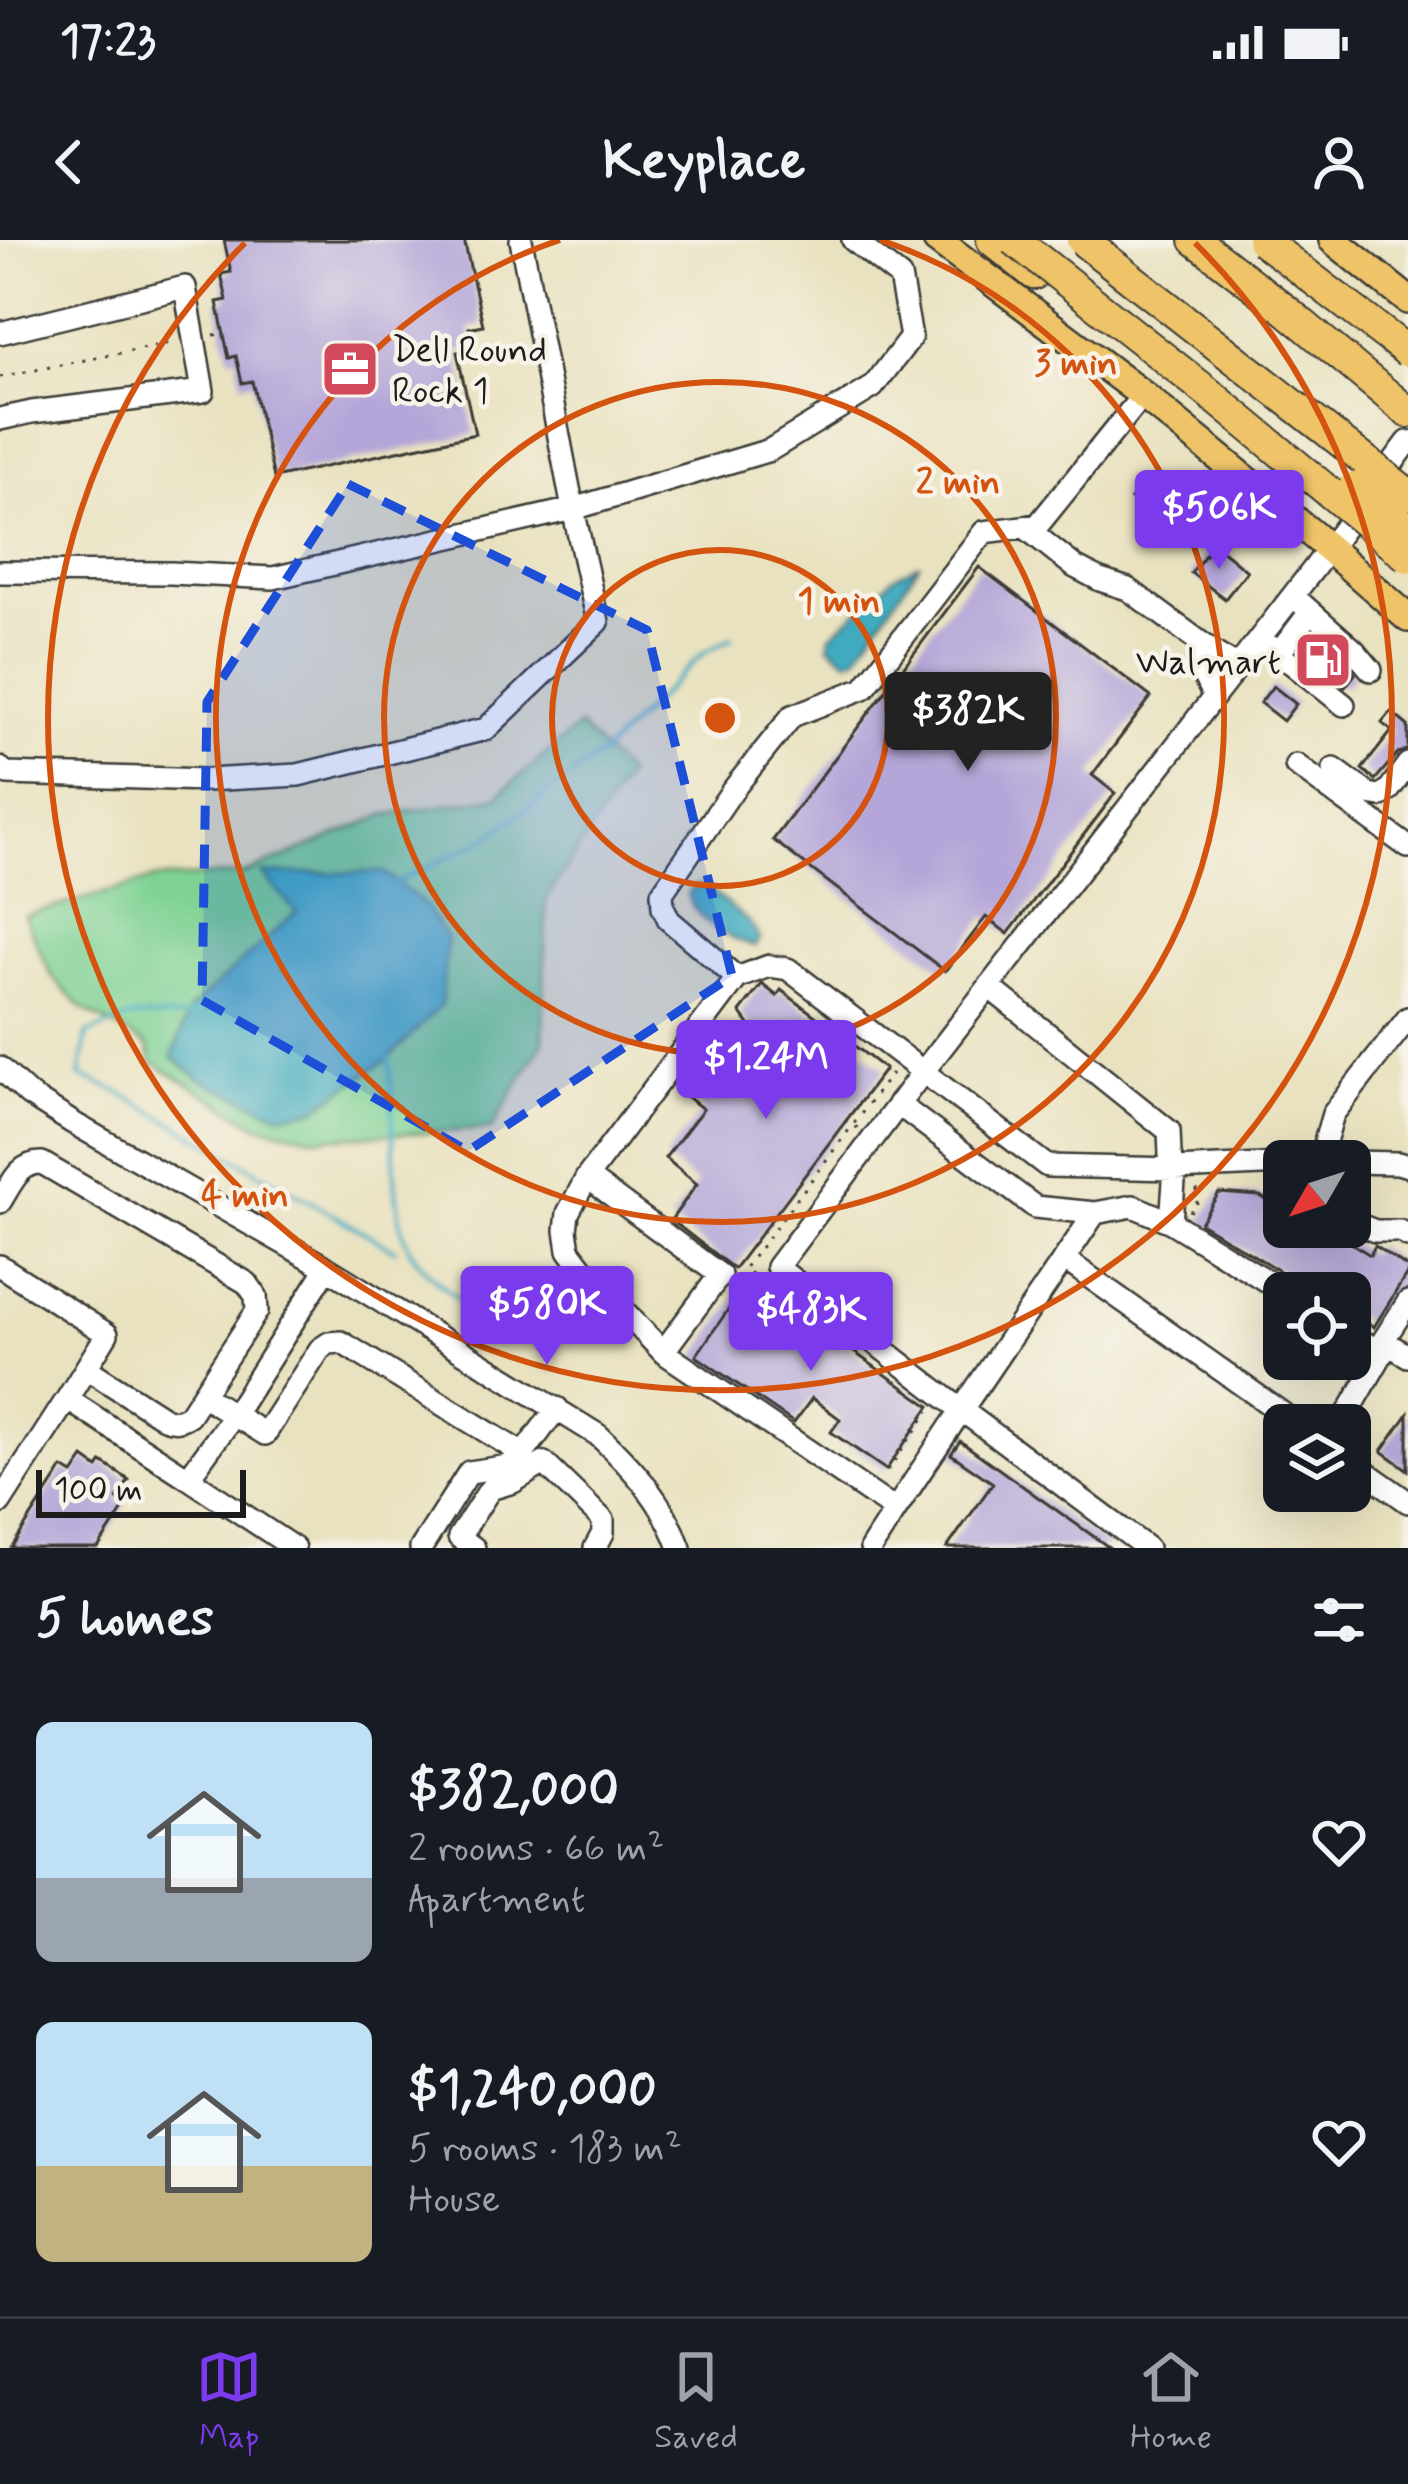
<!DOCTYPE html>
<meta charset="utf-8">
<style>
:root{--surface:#171b24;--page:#20242c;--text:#f1f3f6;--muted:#9ea1a6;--line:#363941;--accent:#7c3aed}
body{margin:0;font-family:Mynerve,sans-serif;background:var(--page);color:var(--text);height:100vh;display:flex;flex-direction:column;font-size:45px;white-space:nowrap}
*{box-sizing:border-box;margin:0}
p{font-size:39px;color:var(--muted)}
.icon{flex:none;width:66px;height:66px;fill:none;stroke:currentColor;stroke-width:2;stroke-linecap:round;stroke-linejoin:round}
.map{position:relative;height:1308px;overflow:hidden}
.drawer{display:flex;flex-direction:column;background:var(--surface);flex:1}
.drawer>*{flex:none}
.needle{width:78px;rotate:231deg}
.controls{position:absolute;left:1263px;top:900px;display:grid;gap:24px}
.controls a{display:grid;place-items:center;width:108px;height:108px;border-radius:18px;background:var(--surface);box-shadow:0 12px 48px #0002;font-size:60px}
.scale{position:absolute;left:36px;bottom:30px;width:210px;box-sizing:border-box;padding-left:12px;border:6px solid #1c1c1c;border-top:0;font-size:33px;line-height:42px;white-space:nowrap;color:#1c1c1c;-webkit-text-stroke:9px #f7f3e8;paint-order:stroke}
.price{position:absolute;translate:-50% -102px;padding:0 27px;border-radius:12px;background:var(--accent);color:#fff;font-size:39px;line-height:78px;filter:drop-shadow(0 3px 6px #0008)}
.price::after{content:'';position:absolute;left:50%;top:72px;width:36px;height:27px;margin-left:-18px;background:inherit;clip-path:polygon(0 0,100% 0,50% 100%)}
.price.selected{background:#222;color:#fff}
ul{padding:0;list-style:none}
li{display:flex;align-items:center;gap:36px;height:300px;padding:0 36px}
li span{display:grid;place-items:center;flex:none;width:336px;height:240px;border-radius:18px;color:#555}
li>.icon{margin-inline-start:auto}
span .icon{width:144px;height:144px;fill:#fffc;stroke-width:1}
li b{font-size:51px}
h2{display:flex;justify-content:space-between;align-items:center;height:144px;padding:0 36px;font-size:51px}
.status{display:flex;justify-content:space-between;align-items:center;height:84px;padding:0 60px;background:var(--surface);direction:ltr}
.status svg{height:33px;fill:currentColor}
header{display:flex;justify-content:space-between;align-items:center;height:156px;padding:0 36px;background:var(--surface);font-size:54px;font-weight:700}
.menu{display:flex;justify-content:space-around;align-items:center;height:168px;border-top:3px solid var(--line);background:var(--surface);font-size:33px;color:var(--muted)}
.menu a{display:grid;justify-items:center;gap:6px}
.menu .selected{color:var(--accent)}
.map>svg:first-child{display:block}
</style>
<div class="status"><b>17:23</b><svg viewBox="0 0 49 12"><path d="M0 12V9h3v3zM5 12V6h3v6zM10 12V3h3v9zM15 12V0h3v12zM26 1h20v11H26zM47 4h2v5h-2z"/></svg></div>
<header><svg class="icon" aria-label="back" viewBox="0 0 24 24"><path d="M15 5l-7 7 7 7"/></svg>Keyplace<svg class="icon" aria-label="person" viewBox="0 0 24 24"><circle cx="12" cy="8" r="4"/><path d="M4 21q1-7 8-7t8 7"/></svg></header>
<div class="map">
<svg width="1408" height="1308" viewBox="0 0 1408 1308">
<rect width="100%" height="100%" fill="#f7f3e8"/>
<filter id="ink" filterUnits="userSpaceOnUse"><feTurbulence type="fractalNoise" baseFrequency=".00833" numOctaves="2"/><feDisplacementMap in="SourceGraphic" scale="24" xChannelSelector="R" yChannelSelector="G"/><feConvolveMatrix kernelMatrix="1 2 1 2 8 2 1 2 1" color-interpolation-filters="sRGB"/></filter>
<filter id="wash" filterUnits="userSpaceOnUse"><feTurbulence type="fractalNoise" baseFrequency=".004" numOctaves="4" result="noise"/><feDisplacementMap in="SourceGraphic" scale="48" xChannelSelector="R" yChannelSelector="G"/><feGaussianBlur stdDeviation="2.7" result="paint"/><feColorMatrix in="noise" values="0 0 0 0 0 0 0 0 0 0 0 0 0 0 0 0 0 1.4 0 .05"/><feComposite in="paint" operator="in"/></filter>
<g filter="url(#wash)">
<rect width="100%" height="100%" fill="#e9e2c0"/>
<path fill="#7fd294" stroke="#4e7758" stroke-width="3" d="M579,486L627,535L546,660L543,802L491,889L319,898L258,886L152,822L148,806L83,769L52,737L24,676L154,639L245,634L384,575L496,557Z"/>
<path fill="#40abbf" stroke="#2e646e" stroke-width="3" d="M920,323L856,418L847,420L829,405L830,396L894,337Z
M383,632L425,665L447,699L441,765L389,818L315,869L281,875L199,839L172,817L190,769L296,672L263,634Z
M698,645L705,646L749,682L760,699L755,706C730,701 694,680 687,653Z"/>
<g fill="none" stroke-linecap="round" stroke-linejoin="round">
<path stroke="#40abbf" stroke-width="4.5" d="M391,645L487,598L604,512L702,414L732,398
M190,775L187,777H132L87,794L80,836L117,851L395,1010
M388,816C397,866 387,974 412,1013C430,1039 457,1058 483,1076"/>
</g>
<g id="blocks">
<path fill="#b4a6d8" d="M224,0H464L483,85L469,88L473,108L457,112L475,194L274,238L252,141L242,143L236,116L229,118L217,62L227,60L221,34L231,32Z
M1144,241L1178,267L1165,285L1131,259Z
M1214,304L1247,331L1225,359L1191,333Z
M979,327L1151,457L1092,535L1115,553L1108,563L1008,694L986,677L945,731L773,600Z
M1311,396L1344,421L1355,434L1345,447L1300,410Z
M1273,446L1296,464L1283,481L1260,463Z
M1391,472L1408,486V509L1397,514L1375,540L1362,529L1392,491L1382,483Z
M762,744L777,756L781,750L885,829L734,1029L671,980L697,944L665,918L703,869L686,856L696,843L705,850L752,789L740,772Z
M1219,953L1260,956L1284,971V987H1310L1325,996L1329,989L1370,1015L1375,1006L1408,1028V1032L1374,1087L1350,1073V1053H1316L1200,983Z
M750,1038L930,1166L886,1230L831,1192L840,1179L812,1158L794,1183L696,1116Z
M1408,1174V1230L1382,1211Z
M960,1201L1035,1255L1110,1308H947L993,1243L951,1214Z
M84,1218L98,1228L102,1222L129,1240L117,1259L126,1265L98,1308H11L63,1228L73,1234Z"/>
</g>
</g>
<g filter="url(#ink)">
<use href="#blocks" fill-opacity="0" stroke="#3b3a35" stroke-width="3"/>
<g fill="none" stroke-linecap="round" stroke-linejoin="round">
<path stroke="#c0ba9f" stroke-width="21" stroke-dasharray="21 10" stroke-linecap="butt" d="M1301,417L1314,399
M1315,428L1328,410
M1331,440L1345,422"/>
<g stroke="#3b3a35" stroke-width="26">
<path id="minor" d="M0,93L185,47L203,151L32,172L0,179
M1143,155L1038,285L984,292L864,448L792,476L732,551L662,653L663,667L669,680L737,738L769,726L788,729L1047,926L1175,929L1284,924
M1025,287L1075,327L1100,340L1128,349L1216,414L1238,427
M0,332L171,333L273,338L573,269L770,210L873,147L911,97L900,37L853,0
M1293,356L1354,410L1371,430
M1260,398L1344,465
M1279,413L1310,372
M1197,422L1214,457
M1296,525L1408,607
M0,528L7,534L207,540L298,535L486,489L598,382L573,269L521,0
M1334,529L1368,554L1380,556L1389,550L1408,524
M737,738L587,937L568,973L566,990L569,1010L582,1027L663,1112L895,1270
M989,747L1169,891L1170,915L1175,929L1171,982L1286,1053
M0,828L29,855L73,883L327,1028L598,1195C633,1228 664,1262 680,1308
M898,864L1035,967L1095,973L1133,966L1171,982
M1324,921L1326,898L1333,874L1408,778
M1350,922L1398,923L1408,926
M587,937L720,1035L663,1112
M0,962C11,945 19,922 42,923L247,1043L256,1056L257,1071L189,1175C180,1181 174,1182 164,1178L86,1128
M1350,981L1375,991H1400L1408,996
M1064,1019L1299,1185
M0,1026L107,1094L67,1159L188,1238L234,1175L327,1028
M1350,1093L1382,1114
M1383,1101L1408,1116
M202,1155L265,1194L320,1109L329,1103L341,1102L523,1214
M1341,1185L1382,1114L1383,1101L1408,1062
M1350,1221L1408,1262
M188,1238L294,1308
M0,1263L67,1159
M421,1308L469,1232L509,1226L523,1214L557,1168
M474,1308L459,1297L490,1249L513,1242L544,1223L603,1280V1293L595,1308
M871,1308C943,1194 1020,1085 1095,973
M1147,1308L960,1169L777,1027L922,833L1315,327L1408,202"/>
</g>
<g stroke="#3b3a35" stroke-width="32">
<path id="major" d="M937,0L1143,155L1311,293L1408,378
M1333,0L1408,60"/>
</g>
<g stroke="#3b3a35" stroke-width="34">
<path id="highway" d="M992,0L1034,34
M1195,0L1287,71L1408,172"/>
</g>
<path stroke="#3b3a35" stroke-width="3" stroke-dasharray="3 9" stroke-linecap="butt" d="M214,95L224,93
M0,137L175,102
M845,880L859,889
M1190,972L1194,964H1197V944
M791,1062L744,1029L892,833
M887,1231L929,1171"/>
<use href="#minor" stroke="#fff" stroke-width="21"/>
<use href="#major" stroke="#efc469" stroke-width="27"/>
<use href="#highway" stroke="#efc469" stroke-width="30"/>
<g stroke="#3b3a35" stroke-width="34" stroke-linecap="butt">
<path id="highway-bridge" d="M1014,0L1210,154L1408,317
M1082,0L1408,254
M1262,0L1408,112
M1354,247L1408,287"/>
</g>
<use href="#highway-bridge" stroke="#efc469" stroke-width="30"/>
</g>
</g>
<path fill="#1d4ed8" fill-opacity="0.2" stroke="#1d4ed8" stroke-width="9" stroke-dasharray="24 15" stroke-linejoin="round" d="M348,244L647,390L732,736L468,911L202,760L207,462Z"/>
<g fill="none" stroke="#d4530e" stroke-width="6">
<circle cx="720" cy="478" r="168"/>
<circle cx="720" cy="478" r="336"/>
<path d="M880 0A504 504 0 1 1 560 0"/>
<path d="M1195 3A672 672 0 1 1 245 3"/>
</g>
<defs>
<g id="office-square" transform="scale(3)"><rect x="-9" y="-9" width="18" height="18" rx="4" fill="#d1495b" stroke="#f7f3e8"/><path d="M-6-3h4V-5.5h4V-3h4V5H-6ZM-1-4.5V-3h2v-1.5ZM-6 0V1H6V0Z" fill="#fff"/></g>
<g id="fuel-square" transform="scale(3)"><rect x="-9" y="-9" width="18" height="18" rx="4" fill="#d1495b" stroke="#f7f3e8"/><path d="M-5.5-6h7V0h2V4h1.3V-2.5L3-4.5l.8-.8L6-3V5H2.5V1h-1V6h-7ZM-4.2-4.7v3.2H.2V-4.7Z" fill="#fff"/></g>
</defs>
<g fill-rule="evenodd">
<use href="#office-square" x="350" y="129"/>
<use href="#fuel-square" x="1323" y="420"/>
</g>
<g text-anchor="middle" stroke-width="9" stroke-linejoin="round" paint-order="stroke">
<g font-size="36" fill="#1c1c1c" stroke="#f7f3e8" text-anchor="start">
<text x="392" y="121">Dell Round<tspan x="392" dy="41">Rock 1</tspan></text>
<text x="1281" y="433" text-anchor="end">Walmart</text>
</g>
</g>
<circle cx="720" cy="478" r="18" fill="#d4530e" stroke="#f7f3e8" stroke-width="6"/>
<g font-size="36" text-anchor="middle" font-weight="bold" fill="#d4530e" stroke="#f7f3e8" stroke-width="9" stroke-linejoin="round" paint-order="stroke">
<text x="1076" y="134">3 min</text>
<text x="958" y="253">2 min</text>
<text x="839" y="372">1 min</text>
<text x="245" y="966">4 min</text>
</g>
</svg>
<div class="controls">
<a><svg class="needle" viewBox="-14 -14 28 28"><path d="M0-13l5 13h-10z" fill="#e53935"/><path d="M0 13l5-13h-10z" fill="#9ea1a6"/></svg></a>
<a><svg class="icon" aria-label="locate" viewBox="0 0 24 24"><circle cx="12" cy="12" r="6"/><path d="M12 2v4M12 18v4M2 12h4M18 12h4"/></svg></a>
<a><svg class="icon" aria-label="layers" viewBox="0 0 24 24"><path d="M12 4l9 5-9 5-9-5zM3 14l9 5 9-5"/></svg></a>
</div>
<div class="scale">100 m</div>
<b class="price" style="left:1219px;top:332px">$506K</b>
<b class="price selected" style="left:968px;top:534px">$382K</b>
<b class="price" style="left:766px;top:882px">$1.24M</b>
<b class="price" style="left:547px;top:1128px">$580K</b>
<b class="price" style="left:811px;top:1134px">$483K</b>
</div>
<section class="drawer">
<h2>5 homes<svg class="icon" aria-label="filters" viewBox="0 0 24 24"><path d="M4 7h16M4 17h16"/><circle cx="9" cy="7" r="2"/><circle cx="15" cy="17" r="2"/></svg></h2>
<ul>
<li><span style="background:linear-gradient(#bfe0f5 65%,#9aa5b1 0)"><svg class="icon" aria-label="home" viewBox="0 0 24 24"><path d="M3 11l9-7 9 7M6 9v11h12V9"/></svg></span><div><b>$382,000</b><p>2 rooms · 66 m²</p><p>Apartment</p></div><svg class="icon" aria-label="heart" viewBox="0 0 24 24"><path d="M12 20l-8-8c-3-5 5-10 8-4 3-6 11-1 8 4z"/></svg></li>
<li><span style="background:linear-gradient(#bfe0f5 60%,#c2b280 0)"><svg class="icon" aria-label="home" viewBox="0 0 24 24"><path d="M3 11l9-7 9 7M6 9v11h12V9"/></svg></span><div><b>$1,240,000</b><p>5 rooms · 183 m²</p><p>House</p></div><svg class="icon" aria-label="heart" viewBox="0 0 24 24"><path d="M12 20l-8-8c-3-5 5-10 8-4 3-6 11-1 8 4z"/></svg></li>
</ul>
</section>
<nav class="menu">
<a class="selected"><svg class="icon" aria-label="map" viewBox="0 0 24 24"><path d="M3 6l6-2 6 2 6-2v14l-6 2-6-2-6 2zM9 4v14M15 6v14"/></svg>Map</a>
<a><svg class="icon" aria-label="saved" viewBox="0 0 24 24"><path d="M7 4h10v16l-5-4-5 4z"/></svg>Saved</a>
<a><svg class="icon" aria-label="home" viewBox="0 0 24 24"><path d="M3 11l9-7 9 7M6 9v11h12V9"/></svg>Home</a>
</nav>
